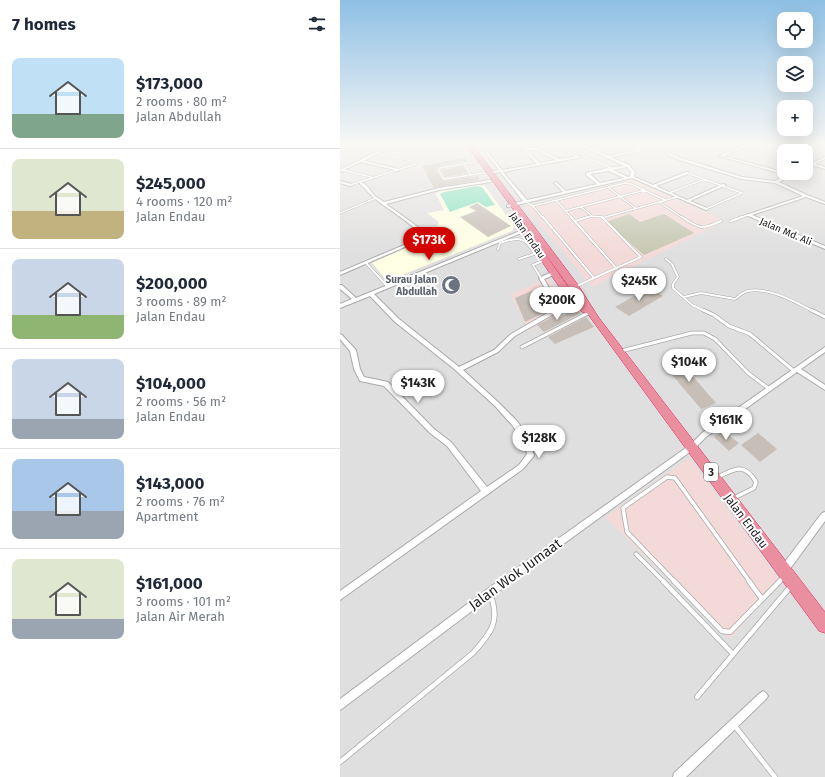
<!DOCTYPE html>
<meta charset="utf-8">
<style>
:root{--surface:#fff;--page:#f2f2f3;--text:#1f2937;--muted:#747a83;--line:#e0e1e3;--accent:#d30400}
body{margin:0;font-family:"Fira Sans",sans-serif;background:var(--page);color:var(--text);height:100vh;display:flex;flex-direction:column;font-size:15px;white-space:nowrap}
*{box-sizing:border-box;margin:0}
p{font-size:13px;color:var(--muted)}
.icon{flex:none;width:22px;height:22px;fill:none;stroke:currentColor;stroke-width:2;stroke-linecap:round;stroke-linejoin:round}
.map{position:relative;flex:1;overflow:hidden}
.drawer{display:flex;flex-direction:column;background:var(--surface);width:340px}
.drawer>*{flex:none}
.tools{position:absolute;left:437px;top:12px;display:grid;gap:8px}
.tools a{display:grid;place-items:center;width:36px;height:36px;border-radius:8px;background:var(--surface);box-shadow:0 4px 16px #0002;font-size:20px}
.price{position:absolute;translate:-50% -34px;padding:0 9px;border-radius:14px;background:#fff;color:#222;font-size:13px;line-height:26px;filter:drop-shadow(0 1px 2px #0008)}
.price::after{content:'';position:absolute;left:50%;top:24px;width:12px;height:9px;margin-left:-6px;background:inherit;clip-path:polygon(0 0,100% 0,50% 100%)}
.price.on{background:var(--accent);color:#fff}
ul{padding:0;list-style:none}
li{display:flex;align-items:center;gap:12px;height:100px;padding:0 12px}
li+li{border-top:1px solid var(--line)}
li span{display:grid;place-items:center;flex:none;width:112px;height:80px;border-radius:8px;color:#555}
li>.icon{margin-inline-start:auto}
span .icon{width:48px;height:48px;fill:#fffc;stroke-width:1}
li b{font-size:17px}
h2{display:flex;justify-content:space-between;align-items:center;height:48px;padding:0 12px;font-size:17px}
main{display:flex;flex:1;min-height:0}
.map>svg:first-child{display:block}
</style>
<main>
<section class="drawer">
<h2>7 homes<svg class="icon" aria-label="filters" viewBox="0 0 24 24"><path d="M4 7h16M4 17h16"/><circle cx="9" cy="7" r="2"/><circle cx="15" cy="17" r="2"/></svg></h2>
<ul>
<li><span style="background:linear-gradient(#bfe0f5 70%,#7fa58c 0)"><svg class="icon" aria-label="home" viewBox="0 0 24 24"><path d="M3 11l9-7 9 7M6 9v11h12V9"/></svg></span><div><b>$173,000</b><p>2 rooms · 80 m²</p><p>Jalan Abdullah</p></div></li>
<li><span style="background:linear-gradient(#dfe7d0 65%,#c2b280 0)"><svg class="icon" aria-label="home" viewBox="0 0 24 24"><path d="M3 11l9-7 9 7M6 9v11h12V9"/></svg></span><div><b>$245,000</b><p>4 rooms · 120 m²</p><p>Jalan Endau</p></div></li>
<li><span style="background:linear-gradient(#c9d6e8 70%,#8fb573 0)"><svg class="icon" aria-label="home" viewBox="0 0 24 24"><path d="M3 11l9-7 9 7M6 9v11h12V9"/></svg></span><div><b>$200,000</b><p>3 rooms · 89 m²</p><p>Jalan Endau</p></div></li>
<li><span style="background:linear-gradient(#c9d6e8 75%,#9aa5b1 0)"><svg class="icon" aria-label="home" viewBox="0 0 24 24"><path d="M3 11l9-7 9 7M6 9v11h12V9"/></svg></span><div><b>$104,000</b><p>2 rooms · 56 m²</p><p>Jalan Endau</p></div></li>
<li><span style="background:linear-gradient(#a9c7e8 65%,#9aa5b1 0)"><svg class="icon" aria-label="home" viewBox="0 0 24 24"><path d="M3 11l9-7 9 7M6 9v11h12V9"/></svg></span><div><b>$143,000</b><p>2 rooms · 76 m²</p><p>Apartment</p></div></li>
<li><span style="background:linear-gradient(#dfe7d0 75%,#9aa5b1 0)"><svg class="icon" aria-label="home" viewBox="0 0 24 24"><path d="M3 11l9-7 9 7M6 9v11h12V9"/></svg></span><div><b>$161,000</b><p>3 rooms · 101 m²</p><p>Jalan Air Merah</p></div></li>
</ul>
</section>
<div class="map">
<svg width="485" height="777" viewBox="0 0 485 777">
<rect width="100%" height="100%" fill="#f2efe8"/>
<path fill="#e0dfdf" fill-rule="evenodd" d="M0,145H485V777H0ZM444,151H466V173H444Z"/>
<path fill="#f3dad8" d="M292,179L385,221L252,287L185,206Z
M208,278L229,310L189,330L170,294Z
M349,458L440,581L390,639L265,517Z"/>
<path fill="#ffffe4" d="M138,185L145,186L174,226L172,231L47,281L32,263L93,236L99,222L87,213L104,210L96,194L100,191Z"/>
<path fill="#c7c7b3" d="M289,214L300,222L324,214L354,233L304,255L266,222Z"/>
<path fill="#85e2c0" d="M137,186L142,187L155,205L146,207L138,202L110,212L100,194L104,192Z"/>
<path fill="#c7bfb7" d="M125,158L127,161L100,166L96,171L104,181L138,176L140,180L94,188L82,166Z
M123,166L127,173L105,177L101,170Z
M137,203L171,226L148,237L120,217L136,211L129,207Z
M310,287L323,296L289,316L275,307Z
M198,288L210,310L185,322L175,298Z
M237,309L241,313L204,332L197,325L214,316L216,319Z
M246,317L254,327L215,344L208,337Z
M337,358L376,403L361,409L322,363Z
M383,431L399,443L389,451L374,437Z
M418,433L437,449L420,462L401,445Z"/>
<g fill="none" stroke-linecap="round" stroke-linejoin="round">
<g stroke="#a9a9a9" stroke-width="2.5">
<path id="lane-far4" d="M213,145L238,157
M253,151L286,145
M243,156L271,168
M136,162L100,168L98,170L104,179L144,173
M124,164L131,175
M3,170L31,177
M347,173L402,193L366,209
M10,185L76,164L72,161L37,153
M268,187L295,208
M329,193L365,179
M216,200L232,218
M186,202L193,206L203,218
M319,202L343,218
M193,206L285,183L291,184L325,200
M241,207L252,216L244,218
M225,211L305,190
M0,213L36,198
M252,216L262,217
M262,218L337,197
M399,218L408,215"/>
</g>
<g stroke="#a9a9a9" stroke-width="3">
<path id="lane-far3" d="M203,217L254,278L235,287
M231,217L277,269
M342,217C360,229 361,230 381,221
M235,221L248,217
M391,221L402,217
M187,243L195,253
M158,249L160,243C169,240 179,236 187,243L193,242
M179,259L200,252
M326,259L332,264L338,277L333,284V288L352,305L365,311
M26,263L48,287
M201,278L193,265L205,260
M254,278L301,257L262,217
M344,297L361,293L395,299C399,296 403,292 408,291C429,287 455,302 473,311
M219,309L239,305"/>
</g>
<g stroke="#a9a9a9" stroke-width="4.5">
<path id="lane-far2" d="M363,310L374,315L389,326L410,334L454,371
M471,310L485,317
M182,347L248,313
M281,351L352,333H364L375,339L408,373L428,388"/>
</g>
<g stroke="#a9a9a9" stroke-width="5">
<path id="lane-far1" d="M378,477C395,468 405,463 416,482L414,488L394,498
M296,554L324,582
M335,582L287,532L283,508L327,477L335,478L410,582
M439,582L444,577"/>
</g>
<g stroke="#a9a9a9" stroke-width="6">
<path id="lane" d="M323,581L393,654
M334,581L382,631L390,632L440,581
M409,581L422,599
M357,697L451,586
M394,725L435,777
M0,762L133,653C151,633 161,621 150,594"/>
</g>
<g stroke="#a9a9a9" stroke-width="2">
<path id="street" d="M50,145H54L24,161L59,169V171L21,162L0,172V170Z
M77,145H84L73,148L71,147Z
M139,145H142L162,170L197,164L179,145H182L185,148H198L219,159L239,156L240,157L238,158L163,172L187,200L223,192L214,183L216,182L226,191L257,184L246,175V173L268,168L284,166L239,145H243L268,156L297,150L293,145H296L301,151L300,152L271,157L289,165L295,172L294,177L313,185L346,172H348V174L316,186L347,200L383,184L386,185L350,201L367,208V210H366L292,178L168,207H167V205L183,201L160,172L149,174V172L159,170ZM187,150H196L216,160L200,163ZM287,167L291,172L290,176L288,177L273,170ZM269,171L284,178L260,183L250,174Z
M322,145H325L330,153L341,158L402,177L435,181L446,175L379,156L404,145H406V147L384,156L450,174V176L439,182L467,195L485,202V204L466,197L412,215L485,246V249L406,215L463,196L435,183L402,179L339,160L328,155Z
M485,157V159L475,164L485,167V169L472,165L466,168V166Z
M150,180L152,181L151,182L99,190L46,204L78,227L88,237L0,275V272L83,237C69,220 49,211 33,197C28,193 25,188 20,184V182C27,183 30,191 35,196C38,198 41,200 44,202L99,188Z
M0,181L11,184L12,185L10,186L0,183Z
M185,229L187,230L186,231L34,294L59,319L119,367L154,350L171,334L216,308L199,278L212,272H216V274L204,279L217,302L237,296H239V298L219,305L222,309L221,310L175,336L158,352L123,370L159,403L177,421L189,438L194,455L193,457L183,469L0,600V591L141,491L107,446L90,433L44,386L20,381L14,369L10,351L0,339V334L2,335L16,350L20,369L24,377L48,382L94,429L111,442L147,487L179,465L187,454L183,441L172,425L155,406L113,368L55,322L30,296L0,308V304L12,299L0,289V285H2L16,298Z
M485,347V352L461,369L485,385V390L457,372L366,437L354,449L152,596L3,708L0,710V699L146,590L350,445L362,433Z
M485,512V521L447,573L444,574L441,573L440,570L441,567L482,513Z
M423,691L426,693L428,696L426,699L346,777H333L334,773L420,693Z"/>
</g>
<g stroke="#e02562" stroke-width="1">
<path id="highway" d="M127,145H133L238,285L259,318L485,612V633L479,631L247,313L242,312L222,291L177,225L178,223H184L228,287L235,295Z"/>
</g>
<use href="#lane-far4" stroke="#fff" stroke-width="1.5"/>
<use href="#lane-far3" stroke="#fff" stroke-width="2"/>
<use href="#lane-far2" stroke="#fff" stroke-width="3"/>
<use href="#lane-far1" stroke="#fff" stroke-width="3.5"/>
<use href="#lane" stroke="#fff" stroke-width="4.5"/>
<use href="#street" fill="#fff" fill-rule="evenodd"/>
<use href="#highway" fill="#ea8f9f" fill-rule="evenodd"/>
</g>
<linearGradient id="sky" x2="0" y2="1"><stop stop-color="#8ec0e5"/><stop offset="0.57" stop-color="#f9f8f5"/><stop offset="1" stop-color="#f9f8f5" stop-opacity="0"/></linearGradient>
<rect width="485" height="254" fill="url(#sky)"/>
<defs>
<g id="mosque-disc" transform="scale(1)"><circle r="9.5" fill="#6b7280" stroke="#fff"/><path d="M3.5-4.9A6 6 0 1 0 3.5 4.9A5 5 0 1 1 3.5-4.9Z" fill="#fff"/></g>
</defs>
<g fill-rule="evenodd">
<use href="#mosque-disc" x="111" y="285"/>
</g>
<g text-anchor="middle" stroke-width="4" stroke-linejoin="round" paint-order="stroke">
<g font-size="10" fill="#222" stroke="#fff">
<text transform="translate(446 231) rotate(23)" y="4">Jalan Md. Ali</text>
<text transform="translate(188 235) rotate(55)" y="4">Jalan Endau</text>
</g>
<g font-size="10" font-weight="bold" fill="#5b616d" stroke="#fff" text-anchor="end">
<text x="97" y="283">Surau Jalan<tspan x="97" dy="12">Abdullah</tspan></text>
</g>
<rect fill="#fff" stroke="#646464" stroke-width="1" x="364" y="463" width="14" height="18" rx="3"/>
<g font-size="11" font-weight="bold" fill="#222">
<text x="371" y="476">3</text>
</g>
<g font-size="12" fill="#222" stroke="#fff">
<text transform="translate(406 521) rotate(53)" y="4">Jalan Endau</text>
</g>
<g font-size="14" fill="#222" stroke="#fff">
<text transform="translate(175 574) rotate(-36)" y="5">Jalan Wok Jumaat</text>
</g>
</g>
</svg>
<div class="tools">
<a><svg class="icon" aria-label="locate" viewBox="0 0 24 24"><circle cx="12" cy="12" r="6"/><path d="M12 2v4M12 18v4M2 12h4M18 12h4"/></svg></a>
<a><svg class="icon" aria-label="layers" viewBox="0 0 24 24"><path d="M12 4l9 5-9 5-9-5zM3 14l9 5 9-5"/></svg></a>
<a>+</a>
<a>−</a>
</div>
<b class="price on" style="left:89px;top:261px">$173K</b>
<b class="price" style="left:299px;top:302px">$245K</b>
<b class="price" style="left:217px;top:321px">$200K</b>
<b class="price" style="left:349px;top:383px">$104K</b>
<b class="price" style="left:78px;top:404px">$143K</b>
<b class="price" style="left:386px;top:441px">$161K</b>
<b class="price" style="left:199px;top:459px">$128K</b>
</div>
</main>
